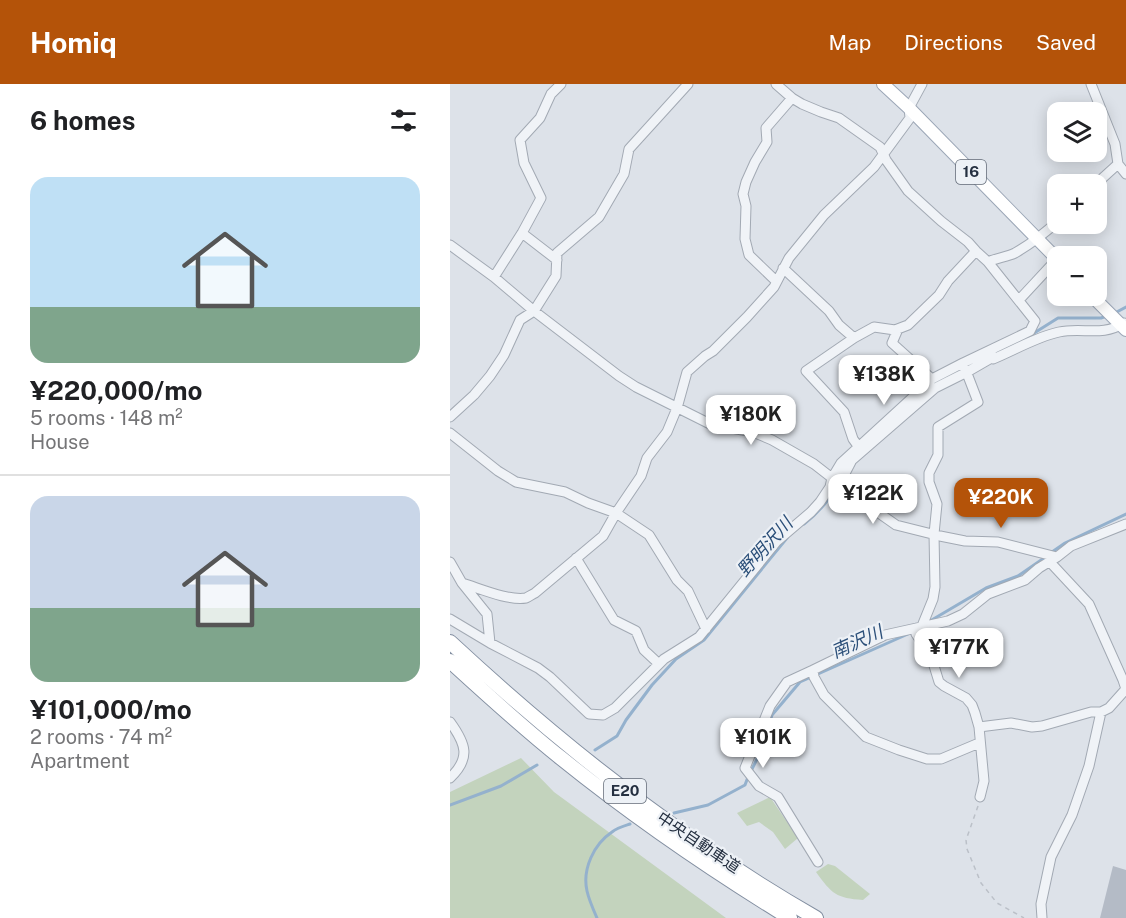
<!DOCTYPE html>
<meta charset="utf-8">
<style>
:root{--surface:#fff;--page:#f6f6f6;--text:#202124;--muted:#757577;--line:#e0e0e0;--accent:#b45309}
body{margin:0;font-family:"Public Sans","Noto Sans JP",sans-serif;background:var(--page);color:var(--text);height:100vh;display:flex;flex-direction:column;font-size:22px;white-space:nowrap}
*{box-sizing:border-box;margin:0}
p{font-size:20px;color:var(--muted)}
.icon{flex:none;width:33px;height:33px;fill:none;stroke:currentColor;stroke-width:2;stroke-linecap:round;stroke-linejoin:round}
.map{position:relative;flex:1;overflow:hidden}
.sheet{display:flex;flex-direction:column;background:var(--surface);width:450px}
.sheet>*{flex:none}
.fabs{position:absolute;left:597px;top:18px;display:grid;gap:12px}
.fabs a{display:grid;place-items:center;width:60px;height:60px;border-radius:12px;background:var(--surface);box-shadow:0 3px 15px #0003;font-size:30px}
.price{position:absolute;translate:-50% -51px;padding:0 14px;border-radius:12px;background:#fff;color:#222;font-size:20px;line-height:39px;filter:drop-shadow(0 2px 3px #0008)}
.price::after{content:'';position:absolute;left:50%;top:36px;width:18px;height:14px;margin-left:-9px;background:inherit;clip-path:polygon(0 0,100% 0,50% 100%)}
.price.selected{background:var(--accent);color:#fff}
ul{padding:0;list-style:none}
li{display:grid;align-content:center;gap:12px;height:318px;padding:0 30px}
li+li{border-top:2px solid var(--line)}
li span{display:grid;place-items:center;height:186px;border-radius:18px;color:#555}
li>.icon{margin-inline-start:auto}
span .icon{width:108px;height:108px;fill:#fffc;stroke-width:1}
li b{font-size:26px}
h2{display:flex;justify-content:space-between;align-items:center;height:72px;padding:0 30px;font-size:26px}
header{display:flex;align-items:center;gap:36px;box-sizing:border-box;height:84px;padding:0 30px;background:var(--accent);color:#fff}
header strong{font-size:28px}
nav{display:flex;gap:33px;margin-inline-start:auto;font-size:21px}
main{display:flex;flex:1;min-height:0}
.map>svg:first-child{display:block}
</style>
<header>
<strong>Homiq</strong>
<nav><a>Map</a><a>Directions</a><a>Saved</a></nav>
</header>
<main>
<section class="sheet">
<h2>6 homes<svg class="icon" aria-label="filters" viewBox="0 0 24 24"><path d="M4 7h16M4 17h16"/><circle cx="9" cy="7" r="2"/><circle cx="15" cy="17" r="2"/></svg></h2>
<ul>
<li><span style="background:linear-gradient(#bfe0f5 70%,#7fa58c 0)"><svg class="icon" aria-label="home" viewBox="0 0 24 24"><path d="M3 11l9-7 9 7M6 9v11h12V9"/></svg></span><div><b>¥220,000/mo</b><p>5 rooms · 148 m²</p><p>House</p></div></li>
<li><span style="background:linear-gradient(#c9d6e8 60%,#7fa58c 0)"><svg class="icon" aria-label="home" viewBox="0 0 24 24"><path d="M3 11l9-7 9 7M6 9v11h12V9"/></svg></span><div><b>¥101,000/mo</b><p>2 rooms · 74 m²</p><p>Apartment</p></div></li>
</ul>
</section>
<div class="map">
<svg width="676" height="834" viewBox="0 0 676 834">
<rect width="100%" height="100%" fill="#dde2e9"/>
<path fill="#c3d3bd" d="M71,674L104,708L276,834H0V708Z
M320,713L348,754L335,765L323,748L309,738L297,742L287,729Z
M378,780L385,782L420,810L413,816C386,814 382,810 366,788Z"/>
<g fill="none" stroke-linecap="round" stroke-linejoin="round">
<path stroke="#94b1cd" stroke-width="3" d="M663,230L676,223
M581,251L608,234H651L657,232
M354,440C368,429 378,418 386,403
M602,468L615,459L676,430
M480,537L536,504L568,492L597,472
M145,666L167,652L176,636L202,601L226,575L254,556L337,454
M301,687L308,673L322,631L350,598L458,550
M0,721L51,702L87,681
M224,729L258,721L295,701L298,693
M147,834C143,825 139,816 137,807C132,785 144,760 162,748C167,744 174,742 180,740"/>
</g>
<path fill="#b4bbc6" d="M663,782L676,786V834H650Z"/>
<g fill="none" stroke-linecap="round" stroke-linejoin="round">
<g stroke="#a2a9b3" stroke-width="11">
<path id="minor" d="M326,0L342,14L352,20L371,28L389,34L430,63L436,76L458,107L491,137L518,158L526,167L538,178
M641,0L665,60L668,80L676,90
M646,100L668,80
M72,149L107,176
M0,161L44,193L84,227L169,292L186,303L260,340L303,348L322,356L364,380L382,394L389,401L446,441L490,452L515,457L548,458L607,473
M333,184L379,227L389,241L404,254L424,243L445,246L458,241L489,211L498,197L526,167
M44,193L72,149L91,114L74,79L70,56L90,34L101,10L111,0
M326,197L299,171L295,155L296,122L293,110L296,98L305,78L317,58L316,44L342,14
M569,216L607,175
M448,245L442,259L482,295
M404,254L356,287L394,328L403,355L408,362
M542,271L543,275C565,266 586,253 609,248C633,243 652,253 674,239
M0,333L24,311L40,292L54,271L70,236L84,227L106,192L107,169L149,133L174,90L179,65L238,0
M0,349L48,387L66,398L115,408L138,419L166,429L199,451L227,496L238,507L256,545
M389,401L402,376L485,304L517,288L543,273
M126,474L164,536L186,547L194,566L209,580
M0,478L12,499L37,530L40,559
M12,499C29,504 58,517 76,514C78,513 83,510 85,509L153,452L166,429L191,392L197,374L217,348L227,324L237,288L255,272L263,267L297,233L324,203L339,174L374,131L424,83L460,34L459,24L472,0
M0,535L40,559L88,584L100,593L139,630L153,631L165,624L214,575L249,553L327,457L361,428L370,418L380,403L382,394L391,379L475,302L482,295L513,279L580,247L585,237L538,178C546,174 557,173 565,169C579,161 596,148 608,137
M472,542L483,515L485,503L484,450L487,420L479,398V389L488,371V343L528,318L513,279
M467,544L466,550L481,572L489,598L494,602L516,614L522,621L525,629L529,643L534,697L530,713
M363,586L337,598L320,622L295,684L309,702L328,713L368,778
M0,638C16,660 21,674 0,694
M529,643L561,639L582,643L592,642L641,628H651L659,624L676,605L673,596L639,520L599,477
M529,659L491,675H477L449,666L416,653L374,611L364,593L363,586L435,551L498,537L513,530L538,510L575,496L589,484L607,473L621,462L676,440
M592,834L591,820L601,773L622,731L639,682L651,628"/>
</g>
<g stroke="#9ba6b6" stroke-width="14">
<path id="major" d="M433,0L459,24L608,176
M642,212L676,246"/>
</g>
<g stroke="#838fa1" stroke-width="16">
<path id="highway" d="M0,558C111,661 235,759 366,834
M0,577C36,610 72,643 111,674C183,732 260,785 340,834"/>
</g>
<path stroke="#bbc0c8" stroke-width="1.5" stroke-dasharray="4.5 4.5" stroke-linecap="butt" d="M528,722L516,756L517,765L531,799L547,819L574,834"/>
<use href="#minor" stroke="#f0f3f7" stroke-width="9"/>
<use href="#major" stroke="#fff" stroke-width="12"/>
<use href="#highway" stroke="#fff" stroke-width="14"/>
</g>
<g text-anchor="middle" stroke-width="4.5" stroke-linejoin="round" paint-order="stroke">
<g fill="#edf1f6" stroke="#616a77" stroke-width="1.5">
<rect x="506" y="76" width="30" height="24" rx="4.5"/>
<rect x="154" y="695" width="42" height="24" rx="4.5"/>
</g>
<g font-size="15" font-weight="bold" fill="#253041">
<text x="521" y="93">16</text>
<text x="175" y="712">E20</text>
</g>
<g font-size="16" fill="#253041" stroke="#edf1f6">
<text transform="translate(249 758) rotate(34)" y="6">中央自動車道</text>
</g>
<g font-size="18" font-style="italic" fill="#2b4f79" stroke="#edf1f6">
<text transform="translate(315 463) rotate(-48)" y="6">野明沢川</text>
<text transform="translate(407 558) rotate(-24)" y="6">南沢川</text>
</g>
</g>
</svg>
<div class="fabs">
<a><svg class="icon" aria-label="layers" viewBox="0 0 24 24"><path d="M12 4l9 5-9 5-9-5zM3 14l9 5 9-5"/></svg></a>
<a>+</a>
<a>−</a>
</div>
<b class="price" style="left:434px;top:322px">¥138K</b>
<b class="price" style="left:301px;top:362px">¥180K</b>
<b class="price" style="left:423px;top:441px">¥122K</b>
<b class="price selected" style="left:551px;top:445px">¥220K</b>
<b class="price" style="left:509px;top:595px">¥177K</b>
<b class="price" style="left:313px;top:685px">¥101K</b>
</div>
</main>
